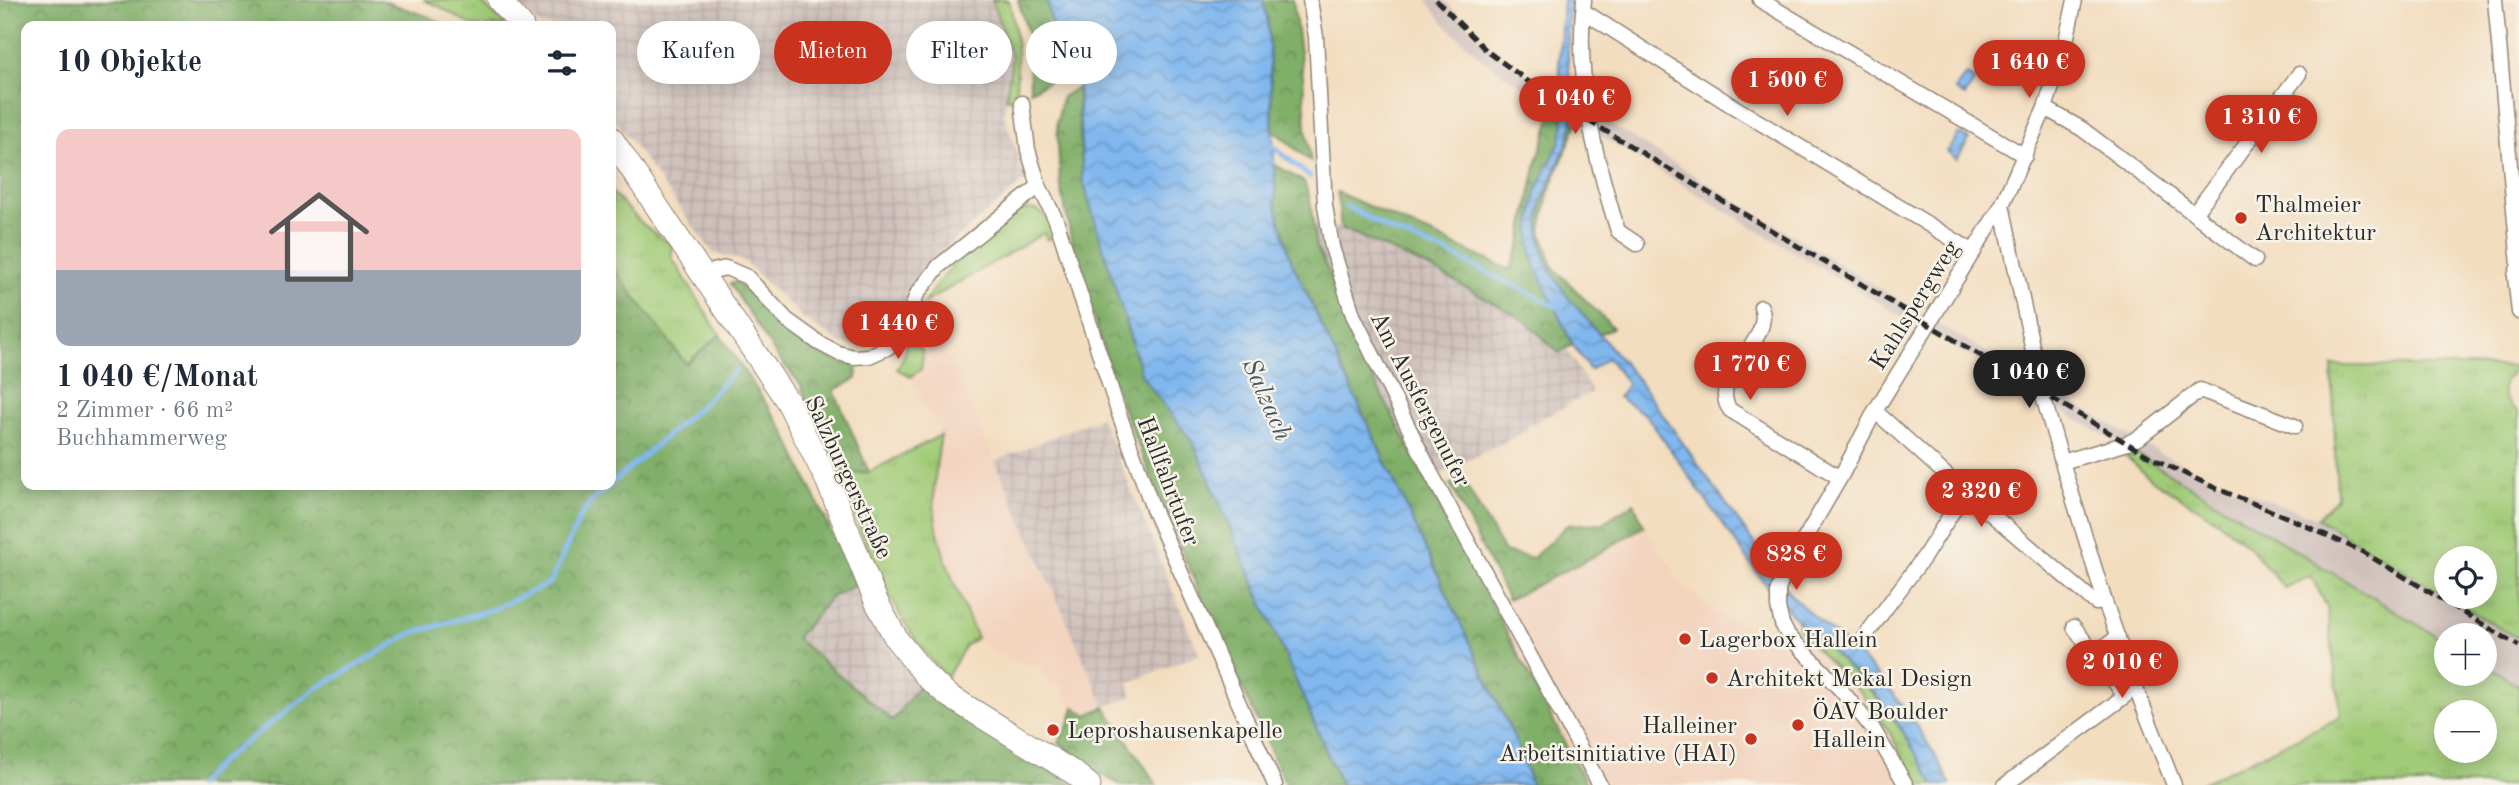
<!DOCTYPE html>
<html lang="de">
<meta charset="utf-8">
<style>
:root{--surface:#fff;--page:#f6f6f7;--text:#1f2937;--muted:#747a83;--accent:#c8321e}
body{margin:0;font-family:"Old Standard TT",serif;background:var(--page);color:var(--text);height:100vh;display:flex;flex-direction:column;font-size:26px;white-space:nowrap}
*{box-sizing:border-box;margin:0}
p{font-size:23px;color:var(--muted)}
.icon{flex:none;width:38px;height:38px;fill:none;stroke:currentColor;stroke-width:2;stroke-linecap:round;stroke-linejoin:round}
.map{position:relative;flex:1;overflow:hidden}
.side{position:absolute;left:21px;top:21px;width:595px;height:469px;display:flex;flex-direction:column;background:var(--surface);border-radius:14px;box-shadow:0 4px 18px #0003}
.side>*{flex:none}
.banner{position:absolute;left:637px;top:21px;width:665px;height:63px;display:flex;gap:14px}
.buttons{position:absolute;left:2434px;top:546px;display:grid;gap:14px}
.buttons a{display:grid;place-items:center;width:63px;height:63px;border-radius:50%;background:var(--surface);box-shadow:0 4px 18px #0003;font-size:35px}
.price{position:absolute;translate:-50% -60px;padding:0 16px;border-radius:24px;background:var(--accent);color:#fff;font-size:23px;line-height:46px;filter:drop-shadow(0 2px 4px #0008)}
.price::after{content:'';position:absolute;left:50%;top:42px;width:21px;height:16px;margin-left:-10px;background:inherit;clip-path:polygon(0 0,100% 0,50% 100%)}
.price.current{background:#222;color:#fff}
ul{padding:0;list-style:none}
li{display:grid;align-content:center;gap:14px;height:371px;padding:0 35px}
li span{display:grid;place-items:center;height:217px;border-radius:14px;color:#555}
li>.icon{margin-inline-start:auto}
span .icon{width:126px;height:126px;fill:#fffc;stroke-width:1}
li b{font-size:30px}
h2{display:flex;justify-content:space-between;align-items:center;height:84px;padding:0 35px;font-size:30px}
.pill{padding:0 24px;border-radius:32px;background:var(--surface);box-shadow:0 4px 18px #0003;font-size:24px;line-height:63px}
.pill.current{background:var(--accent);color:#fff}
.map>svg:first-child{display:block}
</style>
<div class="map">
<svg width="2519" height="785" viewBox="0 0 2519 785">
<defs>
<pattern id="industrial-grid" width="8" height="8" patternUnits="userSpaceOnUse" patternTransform="scale(1.75)"><rect width="8" height="8" fill="#cfc0bb"/><path d="M0 4h8M4 0v8" fill="none" stroke="#b2a5a1"/></pattern>
<pattern id="grass-tufts" width="24" height="20" patternUnits="userSpaceOnUse" patternTransform="scale(1.75)"><rect width="24" height="20" fill="#a0cb77"/><path d="M3 7l-1-3M5 7V3M7 7l1-3M15 17l-1-3M17 17v-4M19 17l1-3" fill="none" stroke="#8aae67"/></pattern>
<pattern id="forest-crowns" width="20" height="18" patternUnits="userSpaceOnUse" patternTransform="scale(1.75)"><rect width="20" height="18" fill="#80af68"/><path d="M2 6a3 3 0 1 1 6 0M12 15a3 3 0 1 1 6 0" fill="none" stroke="#698f56"/></pattern>
<pattern id="water-waves" width="16" height="10" patternUnits="userSpaceOnUse" patternTransform="scale(1.75)"><rect width="16" height="10" fill="#80b7ef"/><path d="M0 5q4-4 8 0t8 0" fill="none" stroke="#6995c2"/></pattern>
</defs>
<rect width="100%" height="100%" fill="#f7f3e8"/>
<filter id="ink" filterUnits="userSpaceOnUse"><feTurbulence type="fractalNoise" baseFrequency=".0143" numOctaves="2"/><feDisplacementMap in="SourceGraphic" scale="14" xChannelSelector="R" yChannelSelector="G"/><feConvolveMatrix kernelMatrix="1 2 1 2 8 2 1 2 1" color-interpolation-filters="sRGB"/></filter>
<filter id="wash" filterUnits="userSpaceOnUse"><feTurbulence type="fractalNoise" baseFrequency=".00686" numOctaves="4" result="noise"/><feDisplacementMap in="SourceGraphic" scale="28" xChannelSelector="R" yChannelSelector="G"/><feGaussianBlur stdDeviation="1.57" result="paint"/><feColorMatrix in="noise" values="0 0 0 0 0 0 0 0 0 0 0 0 0 0 0 0 0 1.4 0 .05"/><feComposite in="paint" operator="in"/></filter>
<g filter="url(#wash)">
<rect width="100%" height="100%" fill="#f3ddbf"/>
<path fill="#f3d4bf" d="M924,303L1105,707L1087,715L1074,707L1061,684L1050,688L1040,665L1016,662L997,654L977,638L946,564L934,507L936,462L941,435L911,377L921,369L923,355L921,348L906,342Z
M1644,526L1683,585L1712,610L1785,649L1805,637L1861,693L1890,733L1917,785H1587L1494,608L1592,557Z"/>
<path fill="url(#industrial-grid)" d="M513,0H992L1012,58L1004,114L1025,180L931,260L912,289L906,311L895,328L880,341L861,346L840,343L803,318L743,260L713,253L611,114V26H541Z
M1313,223L1341,228L1434,270L1524,320L1559,353L1566,348L1592,392L1526,427L1529,430L1426,481L1360,354L1325,264L1316,247Z
M1101,417L1199,654L1128,683L1133,696L1105,707L995,461Z
M856,585L877,629L898,658L920,684L894,722L796,638L831,597Z"/>
<path fill="#cfc0bb" d="M1427,0H1444L1488,45L1521,70L1938,324L2161,454L2235,488L2317,518L2519,639V686L2485,666V635H2446V643L2132,451L2037,397L1734,216L1546,103L1482,59L1443,22Z"/>
<path fill="url(#grass-tufts)" stroke="#667b51" stroke-width="2" fill-rule="evenodd" d="M423,0H479L506,26H473L438,6Z
M992,0H1009C1018,38 1019,60 1015,99H1006L1012,58Z
M611,192L645,226L672,245V258L720,335L686,364L611,266Z
M1033,209C1048,214 1050,220 1054,235L1047,240L1044,233L924,303C945,266 979,242 1012,216L1022,210Z
M906,342L921,348L923,355L921,369L911,377L897,369L905,354Z
M2332,366H2519C2498,382 2498,397 2519,412V639L2447,597H2485V558H2446V596L2317,518L2337,498Z
M941,435C937,458 933,482 934,505C936,547 961,599 977,638L966,645L947,677C892,623 867,545 838,474L869,472Z
M2132,451L2446,642V674H2485V665L2519,686V785H2198L2341,717L2327,607L2311,576L2284,588L2251,548L2219,522L2148,477L2125,455ZM2446,712H2485V751H2446Z
M1797,620C1856,672 1898,713 1934,785H1917L1890,733L1861,693L1804,637L1799,629Z"/>
<path fill="url(#forest-crowns)" stroke="#566d4a" stroke-width="2" d="M0,0H381L432,18L445,26H26V485H611V266L686,364L720,335L785,432L856,585L831,597L796,638L893,721L920,684L981,729L1074,785H0Z
M1018,0H1047L1063,71L1049,82L1030,91L1029,38Z
M1263,0H1293L1303,75L1306,128L1311,162L1273,130L1268,22Z
M1077,88L1083,181L1142,376L1194,444L1341,785H1286L1197,587L1122,407L1076,263L1060,182L1057,122L1062,97Z
M1554,110L1577,124L1548,194L1541,231L1553,267L1613,328L1566,348L1559,353L1524,320L1434,270L1341,228L1337,192L1510,270L1520,246L1537,161Z
M1274,164L1304,182L1310,198L1316,247L1325,264L1360,354L1587,785H1532L1516,742L1291,260L1276,206Z
M736,282L815,351L844,364H856L857,379L834,390L869,472L838,474L816,431L801,385L776,355L730,284Z
M1465,483L1504,552L1533,558L1567,525L1602,523L1634,503L1644,526L1592,557L1508,600L1450,484Z
M1074,707L1087,715L1105,707L1157,785H1120L1079,761L1059,742L1070,722Z"/>
<path fill="url(#water-waves)" stroke="#56718d" stroke-width="2" d="M1047,0H1263L1268,22L1276,206L1291,260L1516,742L1532,785H1341L1194,444L1142,376L1083,181L1077,64L1063,71Z
M1563,0H1571L1568,23V56L1573,124L1566,147L1542,200L1539,222L1541,243L1548,266L1567,296L1638,380L1791,595C1811,616 1835,633 1856,653C1896,692 1926,735 1951,785H1934L1899,725L1869,686L1797,620L1762,580L1646,415L1618,397L1628,384L1608,358L1590,370L1573,345L1536,268L1532,254L1530,234L1536,191L1560,142L1564,123L1559,61Z
M1966,74L1975,80L1965,96L1955,90Z
M1959,133L1969,139L1957,159L1947,152Z"/>
<g fill="none" stroke-linecap="round" stroke-linejoin="round">
<path stroke="#80b7ef" stroke-width="5" d="M1269,143L1310,177
M1346,206L1391,231L1450,254L1561,309
M198,785L221,761L314,690L410,634L493,609L550,583L580,517L593,500L703,404L736,370"/>
</g>
</g>
<g filter="url(#ink)">
<g fill="none" stroke-linecap="round" stroke-linejoin="round">
<g stroke="#8f8475" stroke-width="17">
<path id="street" d="M1310,0L1316,37L1325,206L1332,247L1353,315L1433,477L1600,785
M1584,0C1575,78 1595,158 1618,231L1637,244
M1760,0L2025,156
M2495,0L2519,265L2515,276L2519,312
M1583,11L1731,105L1974,252
M1022,103L1028,150L1039,186L1056,220L1118,411L1153,509L1275,785
M2045,108L2082,129L2255,260
M2002,205L2042,393L2062,462L2105,602L2130,673L2174,785
M2194,214L2299,74
M700,274L726,268L747,277L787,320L819,343L838,353L854,357L869,356L887,348L901,337L917,294L939,266L1039,186
M1761,307C1775,342 1706,377 1730,410L1840,478
M1875,411L1965,492L2096,603L2105,602
M2062,462L2128,443L2140,437L2200,390L2295,426
M1862,640L1924,557L1965,492
M2094,654L2118,637
M1906,785L1873,729L1841,690L1788,635L1782,624L1778,607V590L1785,572L1840,478L1875,411L2002,205L2045,108L2064,50L2075,0
M2005,785L2125,696L2074,627"/>
</g>
<g stroke="#8f8475" stroke-width="25">
<path id="primary" d="M499,0L522,26
M611,138L788,402L828,482L876,601L897,640L927,677L949,696L1074,773L1089,785"/>
</g>
<use href="#street" stroke="#fff" stroke-width="14"/>
<use href="#primary" stroke="#fff" stroke-width="23"/>
<path stroke="#2b2b2b" stroke-width="5" stroke-dasharray="10 5" stroke-linecap="butt" d="M1436,0L1487,51L1552,99L2150,457L2213,487L2291,519L2363,552L2519,646"/>
</g>
</g>
<g fill="#c8321e" stroke="#f7f3e8" stroke-width="2.5">
<circle cx="2241" cy="218" r="7"/>
<circle cx="1685" cy="639" r="7"/>
<circle cx="1712" cy="678" r="7"/>
<circle cx="1798" cy="725" r="7"/>
<circle cx="1053" cy="730" r="7"/>
<circle cx="1751" cy="739" r="7"/>
</g>
<g text-anchor="middle" stroke-width="5" stroke-linejoin="round" paint-order="stroke">
<g font-size="24" fill="#2b2b2b" stroke="#f7f3e8" text-anchor="start">
<text x="2255" y="212">Thalmeier<tspan x="2255" dy="28">Architektur</tspan></text>
<text x="1699" y="647">Lagerbox Hallein</text>
<text x="1726" y="686">Architekt Mekal Design</text>
<text x="1812" y="719">ÖAV Boulder<tspan x="1812" dy="28">Hallein</tspan></text>
<text x="1737" y="733" text-anchor="end">Halleiner<tspan x="1737" dy="28">Arbeitsinitiative (HAI)</tspan></text>
<text x="1067" y="738">Leproshausenkapelle</text>
</g>
<g font-size="24" fill="#2b2b2b" stroke="#f7f3e8">
<text transform="translate(1914 305) rotate(-58)" y="8">Kahlspergweg</text>
<text transform="translate(1421 399) rotate(63)" y="8">Am Ausfergenufer</text>
<text transform="translate(849 477) rotate(65)" y="8">Salzburgerstraße</text>
<text transform="translate(1169 481) rotate(69)" y="8">Hallfahrtufer</text>
</g>
<g font-size="26" font-style="italic" fill="#456" stroke="#f7f3e8">
<text transform="translate(1268 399) rotate(66)" y="9">Salzach</text>
</g>
</g>
</svg>
<div class="buttons">
<a><svg class="icon" aria-label="locate" viewBox="0 0 24 24"><circle cx="12" cy="12" r="6"/><path d="M12 2v4M12 18v4M2 12h4M18 12h4"/></svg></a>
<a>+</a>
<a>−</a>
</div>
<b class="price" style="left:2029px;top:100px">1 640 €</b>
<b class="price" style="left:1787px;top:118px">1 500 €</b>
<b class="price" style="left:1575px;top:136px">1 040 €</b>
<b class="price" style="left:2261px;top:155px">1 310 €</b>
<b class="price" style="left:898px;top:361px">1 440 €</b>
<b class="price" style="left:1750px;top:402px">1 770 €</b>
<b class="price current" style="left:2029px;top:410px">1 040 €</b>
<b class="price" style="left:1981px;top:529px">2 320 €</b>
<b class="price" style="left:1796px;top:592px">828 €</b>
<b class="price" style="left:2122px;top:700px">2 010 €</b>
<div class="banner">
<a class="pill">Kaufen</a>
<a class="pill current">Mieten</a>
<a class="pill">Filter</a>
<a class="pill">Neu</a>
</div>
<section class="side">
<h2>10 Objekte<svg class="icon" aria-label="filters" viewBox="0 0 24 24"><path d="M4 7h16M4 17h16"/><circle cx="9" cy="7" r="2"/><circle cx="15" cy="17" r="2"/></svg></h2>
<ul>
<li><span style="background:linear-gradient(#f6c9c9 65%,#9aa5b1 0)"><svg class="icon" aria-label="home" viewBox="0 0 24 24"><path d="M3 11l9-7 9 7M6 9v11h12V9"/></svg></span><div><b>1 040 €/Monat</b><p>2 Zimmer · 66 m²</p><p>Buchhammerweg</p></div></li>
</ul>
</section>
</div>
